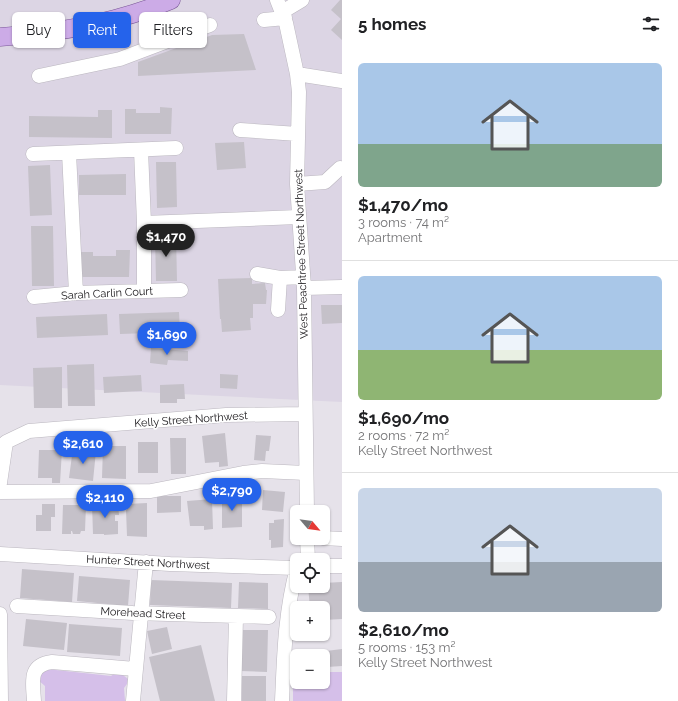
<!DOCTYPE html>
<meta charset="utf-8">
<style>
:root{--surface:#fff;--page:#f6f6f6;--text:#202124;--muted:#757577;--line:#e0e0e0;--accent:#2563eb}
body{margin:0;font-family:Raleway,sans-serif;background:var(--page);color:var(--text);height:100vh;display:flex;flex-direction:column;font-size:15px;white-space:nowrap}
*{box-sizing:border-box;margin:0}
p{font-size:13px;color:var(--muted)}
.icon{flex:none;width:22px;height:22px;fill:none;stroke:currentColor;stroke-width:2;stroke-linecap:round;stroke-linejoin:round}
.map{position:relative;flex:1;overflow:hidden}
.sheet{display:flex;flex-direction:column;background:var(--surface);width:336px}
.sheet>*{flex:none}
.guide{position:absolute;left:12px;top:12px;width:270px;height:36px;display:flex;gap:8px}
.needle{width:26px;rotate:119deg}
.fabs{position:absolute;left:290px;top:505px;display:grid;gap:8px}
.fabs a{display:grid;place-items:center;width:40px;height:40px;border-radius:6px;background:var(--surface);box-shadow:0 1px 3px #0004;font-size:20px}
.price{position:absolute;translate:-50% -34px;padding:0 9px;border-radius:14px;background:var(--accent);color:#fff;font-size:13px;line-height:26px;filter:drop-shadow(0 1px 2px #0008)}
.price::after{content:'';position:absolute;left:50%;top:24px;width:12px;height:9px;margin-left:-6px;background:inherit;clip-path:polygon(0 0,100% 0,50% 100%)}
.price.selected{background:#222;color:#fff}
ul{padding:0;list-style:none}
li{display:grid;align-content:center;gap:8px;height:212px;padding:0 16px}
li+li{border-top:1px solid var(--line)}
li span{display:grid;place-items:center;height:124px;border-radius:6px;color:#555}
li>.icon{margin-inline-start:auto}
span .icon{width:72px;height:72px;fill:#fffc;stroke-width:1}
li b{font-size:17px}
h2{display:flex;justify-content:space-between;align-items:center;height:48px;padding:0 16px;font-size:17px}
.tag{padding:0 14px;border-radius:6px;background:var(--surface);box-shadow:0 1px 3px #0004;font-size:14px;line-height:36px}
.tag.selected{background:var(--accent);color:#fff}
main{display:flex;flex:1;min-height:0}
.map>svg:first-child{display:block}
</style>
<main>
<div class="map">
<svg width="342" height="701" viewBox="0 0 342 701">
<rect width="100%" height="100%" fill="#e6e2ea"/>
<path fill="#dcd5e4" d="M0,0H342V402L0,385Z"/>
<path fill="#d5bfe9" d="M49,667L56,670L111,676L118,671L128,679L127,684L124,688L125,701H45V686L38,680L39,674Z
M323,672H342V701H293V673H297V682H323Z"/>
<path fill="#c5c1c9" d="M340,0H342V40L331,30L341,19L331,10Z
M244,34L256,70L138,76V62L212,35Z
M160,107L172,108L171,134H125V109H136V113H160Z
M98,110H112V138L29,137V116L98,117Z
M244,142L246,168L217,170L215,143Z
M156,162H176L177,207L157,208Z
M50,165L52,215L30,216L28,166Z
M126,174V195H79V175Z
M31,226H53L54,286H32Z
M176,234L177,281H156L155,235Z
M116,250H130L129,277H81V252H93V256H116Z
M252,278V284L265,283L266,290H267L266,304H253V318H250L251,330L222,332L221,319H220L218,279Z
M321,305H342V323L322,324Z
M179,312L180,332L120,334L119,314Z
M107,314L108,335L37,338L36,317Z
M151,348L188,351V361L168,360L167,365L150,363Z
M94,364L95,406H68L67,365Z
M62,367V408H34L33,368Z
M220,374L238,375L237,389L220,388Z
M141,375L142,391L104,393L103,377Z
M184,384L185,399H177V403H160V385Z
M225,433L228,466L219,467V462L205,463L202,436Z
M256,435L271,436L269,451H266L265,461L254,460Z
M170,438H186V474H171Z
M138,442H158V473H138Z
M103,446H126V479L102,478Z
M73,448L96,451L93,481L69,478Z
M39,450H62L60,483H52V478H38Z
M263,490L285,492L283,512L262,510Z
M241,495V502H242V527L222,528V496Z
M157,496H181V512L157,513Z
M212,499L213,529L204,530V526H190L187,501Z
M118,503L119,515H115V521H118V534L104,535V534H93L92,504Z
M147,503V537L127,536L126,510H127V504Z
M42,504H55V517H51V531H36V515H42Z
M63,505H86L85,531H81L80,534H73L72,531H71V534H62Z
M284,519L283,547L271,548V540H269V523H274V520Z
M22,569L74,573L72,602L20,598Z
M79,576L130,580L128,606L77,601Z
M151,580L232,583L231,608L150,605Z
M239,582L268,583V609L238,608Z
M342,582V619L324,620L325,629H323V608H310L308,586H323V583Z
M26,619L67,623L64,650L23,646Z
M69,624L122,628L120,656L67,652Z
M167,627L172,649L152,654L147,631Z
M241,630H268L267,672L240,671Z
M201,645L215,701H160L149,657Z
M342,649V666L327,667L326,651Z
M242,676H266V701H242Z"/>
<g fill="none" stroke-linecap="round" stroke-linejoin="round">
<g stroke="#bbb7bf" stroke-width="15">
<path id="minor" d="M277,0L286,23L297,74L299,92L297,184L304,288L307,512
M282,12L302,0
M264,20L285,18
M297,74L342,81
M39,76L120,59L210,25
M240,130L298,134
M141,150L144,223V290
M69,153L76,293
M33,154L176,148
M297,184L325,182L340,168
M144,223L298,217
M257,274L280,278
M304,288L342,287
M34,297L76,293L181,290
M278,310L280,278L303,277
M0,483L6,442L29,431L226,415L305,414
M0,492L151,491L243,473L262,471L306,473
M307,538L308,560
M323,538L342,539
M0,554L170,564L297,568C285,612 284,656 282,701
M323,566H342
M17,606L133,613L269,617
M0,614L1,701
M34,701C33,682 28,665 52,662L135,669
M133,701L146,562
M234,701L236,617"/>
</g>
<g stroke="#775395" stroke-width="19">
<path id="major" d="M0,37C58,33 117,23 171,0"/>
</g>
<use href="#minor" stroke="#fff" stroke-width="14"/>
<use href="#major" stroke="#ccabe7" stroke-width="18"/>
</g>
<g text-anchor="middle" stroke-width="3" stroke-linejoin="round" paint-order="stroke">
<g font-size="11" fill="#19171a" stroke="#fff">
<text transform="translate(301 254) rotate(-92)" y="4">West Peachtree Street Northwest</text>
<text transform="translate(107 293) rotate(-3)" y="4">Sarah Carlin Court</text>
<text transform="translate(191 419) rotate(-4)" y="4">Kelly Street Northwest</text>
<text transform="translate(148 562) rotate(3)" y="4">Hunter Street Northwest</text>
<text transform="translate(143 613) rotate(3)" y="4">Morehead Street</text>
</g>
</g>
</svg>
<div class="fabs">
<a><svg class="needle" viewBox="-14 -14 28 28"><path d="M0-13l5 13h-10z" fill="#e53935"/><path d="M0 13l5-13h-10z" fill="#757577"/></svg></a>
<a><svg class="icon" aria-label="locate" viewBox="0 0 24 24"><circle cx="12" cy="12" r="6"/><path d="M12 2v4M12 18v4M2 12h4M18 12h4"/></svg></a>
<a>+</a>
<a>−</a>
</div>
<b class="price selected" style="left:166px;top:258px">$1,470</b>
<b class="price" style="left:167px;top:356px">$1,690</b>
<b class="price" style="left:83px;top:465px">$2,610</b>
<b class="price" style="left:232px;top:512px">$2,790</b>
<b class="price" style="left:105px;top:519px">$2,110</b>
<div class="guide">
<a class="tag">Buy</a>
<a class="tag selected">Rent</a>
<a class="tag">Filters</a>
</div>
</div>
<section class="sheet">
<h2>5 homes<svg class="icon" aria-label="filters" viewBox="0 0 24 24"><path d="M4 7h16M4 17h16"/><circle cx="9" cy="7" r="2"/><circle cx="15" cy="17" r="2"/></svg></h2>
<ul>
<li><span style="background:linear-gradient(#a9c7e8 65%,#7fa58c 0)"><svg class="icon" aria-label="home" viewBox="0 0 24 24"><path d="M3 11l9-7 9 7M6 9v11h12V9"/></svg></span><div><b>$1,470/mo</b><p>3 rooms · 74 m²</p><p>Apartment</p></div></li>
<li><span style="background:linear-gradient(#a9c7e8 60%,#8fb573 0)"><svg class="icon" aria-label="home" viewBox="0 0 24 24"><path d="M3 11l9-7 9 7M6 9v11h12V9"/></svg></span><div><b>$1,690/mo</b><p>2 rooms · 72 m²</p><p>Kelly Street Northwest</p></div></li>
<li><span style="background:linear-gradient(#c9d6e8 60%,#9aa5b1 0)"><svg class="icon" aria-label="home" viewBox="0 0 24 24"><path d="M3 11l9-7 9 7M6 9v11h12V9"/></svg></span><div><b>$2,610/mo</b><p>5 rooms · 153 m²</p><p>Kelly Street Northwest</p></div></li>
</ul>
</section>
</main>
